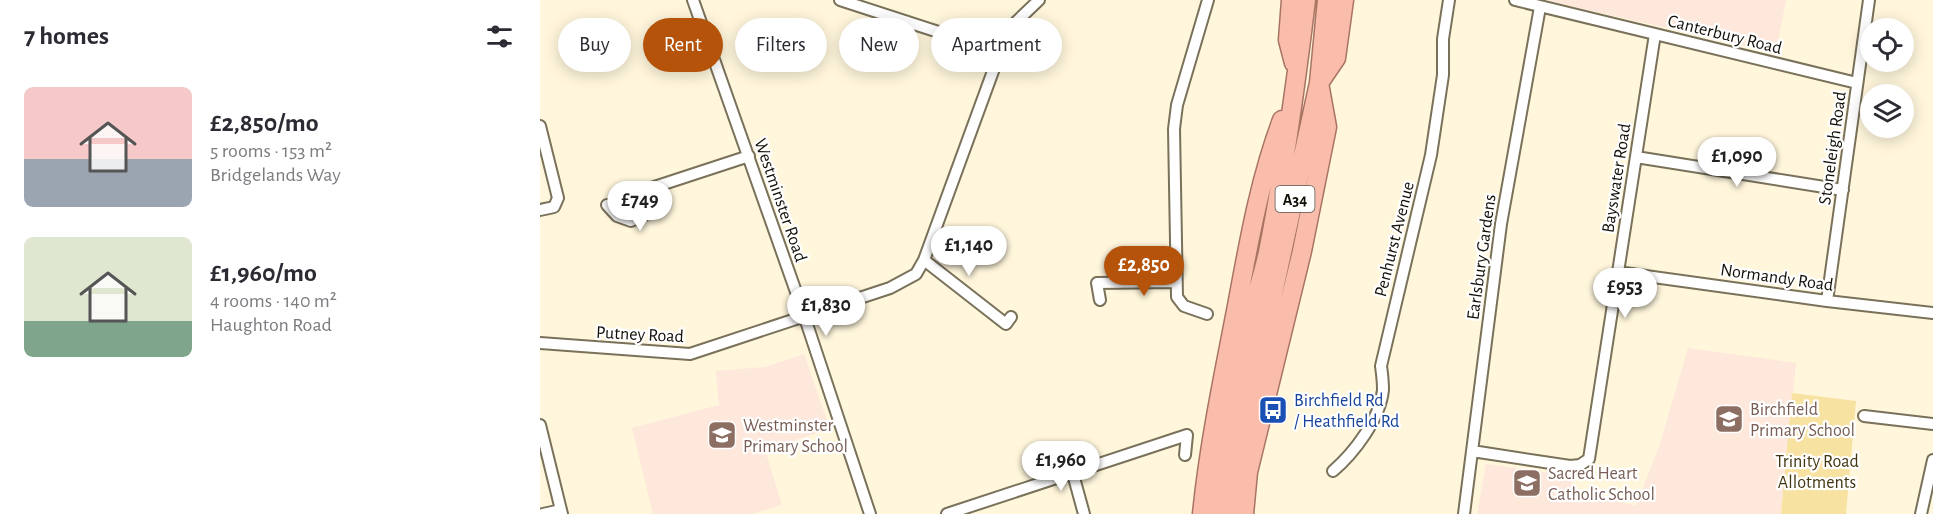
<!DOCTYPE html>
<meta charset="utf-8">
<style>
:root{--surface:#fff;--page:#f2f2f3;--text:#2b2b33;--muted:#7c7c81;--accent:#b45309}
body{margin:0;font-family:"Alegreya Sans",sans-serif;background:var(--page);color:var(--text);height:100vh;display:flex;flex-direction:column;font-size:22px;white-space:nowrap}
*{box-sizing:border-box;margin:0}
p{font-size:20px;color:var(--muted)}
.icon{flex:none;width:33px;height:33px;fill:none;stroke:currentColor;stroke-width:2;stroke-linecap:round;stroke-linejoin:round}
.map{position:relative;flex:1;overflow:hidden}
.drawer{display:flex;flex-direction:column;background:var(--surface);width:540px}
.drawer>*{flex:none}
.hud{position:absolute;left:18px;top:18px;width:570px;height:54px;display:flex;gap:12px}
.buttons{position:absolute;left:1320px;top:18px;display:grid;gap:12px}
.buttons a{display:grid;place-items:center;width:54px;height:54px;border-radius:50%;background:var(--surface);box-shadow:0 3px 15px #0003;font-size:30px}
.price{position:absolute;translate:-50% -51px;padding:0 14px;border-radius:21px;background:#fff;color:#222;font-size:20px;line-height:39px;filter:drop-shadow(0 2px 3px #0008)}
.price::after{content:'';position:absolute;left:50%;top:36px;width:18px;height:14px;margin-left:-9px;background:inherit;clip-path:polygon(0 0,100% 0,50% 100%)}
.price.selected{background:var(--accent);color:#fff}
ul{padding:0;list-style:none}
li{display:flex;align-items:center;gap:18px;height:150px;padding:0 24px}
li span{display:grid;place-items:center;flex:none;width:168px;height:120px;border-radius:9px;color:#555}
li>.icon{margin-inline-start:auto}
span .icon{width:72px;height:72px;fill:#fffc;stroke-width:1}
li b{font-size:26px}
h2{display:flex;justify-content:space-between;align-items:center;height:72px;padding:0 24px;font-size:26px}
.tag{padding:0 21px;border-radius:27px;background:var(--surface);box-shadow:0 3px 15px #0003;font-size:21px;line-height:54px}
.tag.selected{background:var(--accent);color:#fff}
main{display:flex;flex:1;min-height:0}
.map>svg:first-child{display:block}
</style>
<main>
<section class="drawer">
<h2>7 homes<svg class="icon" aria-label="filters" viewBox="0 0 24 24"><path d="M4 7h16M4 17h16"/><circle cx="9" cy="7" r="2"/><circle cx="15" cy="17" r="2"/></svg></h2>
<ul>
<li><span style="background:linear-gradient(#f6c9c9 60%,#9aa5b1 0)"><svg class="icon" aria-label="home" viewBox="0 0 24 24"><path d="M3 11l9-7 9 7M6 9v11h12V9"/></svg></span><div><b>£2,850/mo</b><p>5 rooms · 153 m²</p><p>Bridgelands Way</p></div></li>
<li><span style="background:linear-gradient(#dfe7d0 70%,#7fa58c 0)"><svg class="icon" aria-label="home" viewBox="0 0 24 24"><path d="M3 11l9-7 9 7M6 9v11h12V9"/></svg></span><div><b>£1,960/mo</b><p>4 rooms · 140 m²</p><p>Haughton Road</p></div></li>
</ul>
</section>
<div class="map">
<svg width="1393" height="514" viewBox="0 0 1393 514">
<rect width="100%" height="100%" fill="#fff6dc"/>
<path fill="#fee7db" d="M1005,0H1246L1236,53Z
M1148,348L1256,363L1241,514H937L946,464L1032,476L1031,489L1096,506L1120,444Z
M264,354L290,429L225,450L242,505L212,514H113L92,428L179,405L176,371L225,367Z"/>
<path fill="#f8e2a1" d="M1252,393L1316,401L1306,514H1241Z"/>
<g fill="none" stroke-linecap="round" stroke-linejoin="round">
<g stroke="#79715a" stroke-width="14">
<path id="minor" d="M153,0L261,306L330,514
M300,0L460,52
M975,0L1317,83
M0,126L18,198L14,207L0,210
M1096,157L1303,190
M96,193L209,156
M67,205L77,216L91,221L104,215L108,205V191
M384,260L466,324L471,317
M1077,272L1287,301L1393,313
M560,300L557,283L635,282
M1287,301L1329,0
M667,314L644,306L637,297L634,129L637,105L668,0
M0,343L150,354L350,288L376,274L384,260L460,52L475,23L499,0
M1324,416L1393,424
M0,425L22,514
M932,451L1030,466L1040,465L1049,459L1115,34
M793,471C814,453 840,419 843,390C843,382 842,373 841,366L891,155L903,75V39L909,0
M533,474L544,514
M3,514L21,510
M407,514L647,435L645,455
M924,514L961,224L1000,7
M1381,514L1393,460"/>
</g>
<g stroke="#a87464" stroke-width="21">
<path id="trunk" d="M751,0L748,40L754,63
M662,514C669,445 683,378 696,311C708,247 719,181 742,120
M675,514C683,446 697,380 712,313C717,291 725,269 729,247C745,165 756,83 766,0
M689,514L706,417L779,83L787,0
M704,514L708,472L762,251L787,127L779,83L796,58L804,0"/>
</g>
<use href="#minor" stroke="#fff" stroke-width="10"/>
<use href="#trunk" stroke="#fabcab" stroke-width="18"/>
</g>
<defs>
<g id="bus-square" transform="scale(1.5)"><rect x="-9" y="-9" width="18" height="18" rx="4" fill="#1a4fb4" stroke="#fff"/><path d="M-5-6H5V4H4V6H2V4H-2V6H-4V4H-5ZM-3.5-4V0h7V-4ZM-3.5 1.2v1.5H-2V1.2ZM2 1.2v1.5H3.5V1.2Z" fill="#fff"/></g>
<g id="school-square" transform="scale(1.5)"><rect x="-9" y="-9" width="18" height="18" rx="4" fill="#8d6e63" stroke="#fff"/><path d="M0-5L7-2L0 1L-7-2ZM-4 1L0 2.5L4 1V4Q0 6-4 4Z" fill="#fff"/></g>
</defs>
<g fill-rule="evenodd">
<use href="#bus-square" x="733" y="410"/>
<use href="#school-square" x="1189" y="419"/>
<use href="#school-square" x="182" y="435"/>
<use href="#school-square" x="987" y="483"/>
</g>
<g text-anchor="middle" stroke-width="4.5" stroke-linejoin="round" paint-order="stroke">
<rect fill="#fff" stroke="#595751" stroke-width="1.5" x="735.5" y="186" width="39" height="26" rx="4.5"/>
<g font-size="16" font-weight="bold" fill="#120f06">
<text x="755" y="205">A34</text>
</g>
<g font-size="18" fill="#120f06" stroke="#fff">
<text transform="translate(1185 34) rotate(14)" y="6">Canterbury Road</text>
<text transform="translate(1292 148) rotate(-82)" y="6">Stoneleigh Road</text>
<text transform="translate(1076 178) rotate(-81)" y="6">Bayswater Road</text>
<text transform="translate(241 200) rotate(71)" y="6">Westminster Road</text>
<text transform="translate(854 239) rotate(-76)" y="6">Penhurst Avenue</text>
<text transform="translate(941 257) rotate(-82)" y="6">Earlsbury Gardens</text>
<text transform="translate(1237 277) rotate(8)" y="6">Normandy Road</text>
<text transform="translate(100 334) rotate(3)" y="6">Putney Road</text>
</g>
<g font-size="18" fill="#164399" stroke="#fff" text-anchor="start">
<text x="754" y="406">Birchfield Rd<tspan x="754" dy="21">/ Heathfield Rd</tspan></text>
</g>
<g font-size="18" fill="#785e54" stroke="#fff" text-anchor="start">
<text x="1210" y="415">Birchfield<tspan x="1210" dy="21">Primary School</tspan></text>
<text x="203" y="431">Westminster<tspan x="203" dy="21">Primary School</tspan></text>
<text x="1008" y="479">Sacred Heart<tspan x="1008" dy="21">Catholic School</tspan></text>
</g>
<g font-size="18" fill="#42360f" stroke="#fff">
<text x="1277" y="467">Trinity Road<tspan x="1277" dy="21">Allotments</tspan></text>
</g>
</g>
</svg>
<div class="buttons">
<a><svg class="icon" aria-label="locate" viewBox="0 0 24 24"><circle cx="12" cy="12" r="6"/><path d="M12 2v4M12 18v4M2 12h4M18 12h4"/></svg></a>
<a><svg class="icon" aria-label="layers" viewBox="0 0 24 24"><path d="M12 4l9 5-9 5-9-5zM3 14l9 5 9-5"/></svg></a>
</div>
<b class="price" style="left:1197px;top:188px">£1,090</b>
<b class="price" style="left:100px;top:232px">£749</b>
<b class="price" style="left:429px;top:277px">£1,140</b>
<b class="price selected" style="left:604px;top:297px">£2,850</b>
<b class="price" style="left:1085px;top:319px">£953</b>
<b class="price" style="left:286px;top:337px">£1,830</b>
<b class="price" style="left:521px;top:492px">£1,960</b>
<div class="hud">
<a class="tag">Buy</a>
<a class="tag selected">Rent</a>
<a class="tag">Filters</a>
<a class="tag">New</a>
<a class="tag">Apartment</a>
</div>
</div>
</main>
